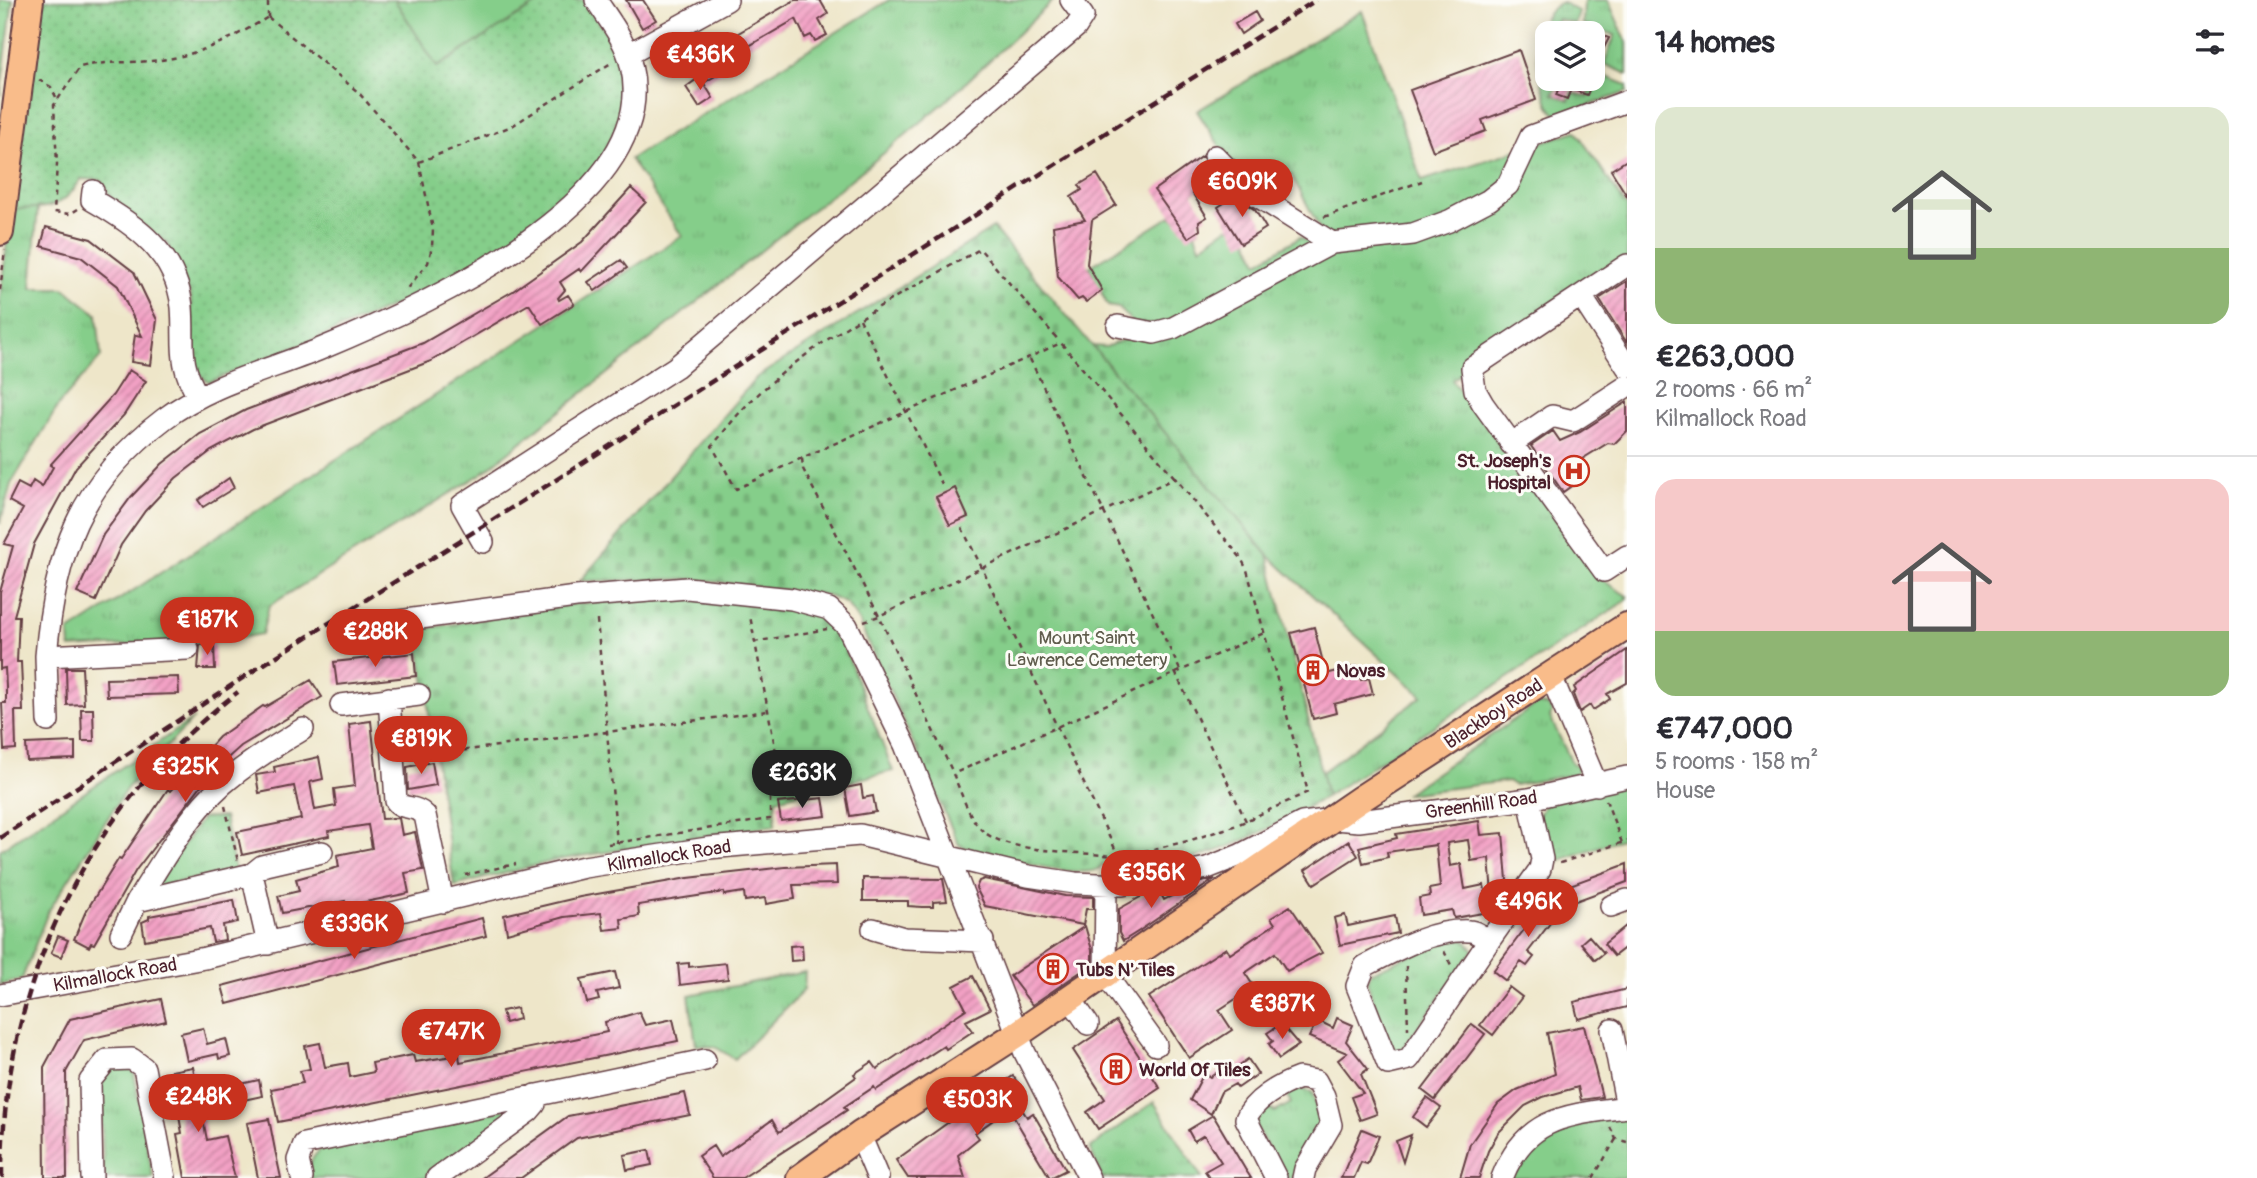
<!DOCTYPE html>
<meta charset="utf-8">
<style>
:root{--surface:#fff;--page:#f7f7f7;--text:#2b2b33;--muted:#7c7c81;--line:#e1e1e2;--accent:#c8321e}
body{margin:0;font-family:Pangolin,sans-serif;background:var(--page);color:var(--text);height:100vh;display:flex;flex-direction:column;font-size:26px;white-space:nowrap}
*{box-sizing:border-box;margin:0}
p{font-size:23px;color:var(--muted)}
.icon{flex:none;width:38px;height:38px;fill:none;stroke:currentColor;stroke-width:2;stroke-linecap:round;stroke-linejoin:round}
.map{position:relative;flex:1;overflow:hidden}
.sheet{display:flex;flex-direction:column;background:var(--surface);width:630px}
.sheet>*{flex:none}
.controls{position:absolute;left:1535px;top:21px;display:grid;gap:14px}
.controls a{display:grid;place-items:center;width:70px;height:70px;border-radius:14px;background:var(--surface);box-shadow:0 4px 18px #0003;font-size:35px}
.price{position:absolute;translate:-50% -60px;padding:0 16px;border-radius:24px;background:var(--accent);color:#fff;font-size:23px;line-height:46px;filter:drop-shadow(0 2px 4px #0008)}
.price::after{content:'';position:absolute;left:50%;top:42px;width:21px;height:16px;margin-left:-10px;background:inherit;clip-path:polygon(0 0,100% 0,50% 100%)}
.price.on{background:#222;color:#fff}
ul{padding:0;list-style:none}
li{display:grid;align-content:center;gap:14px;height:371px;padding:0 28px}
li+li{border-top:2px solid var(--line)}
li span{display:grid;place-items:center;height:217px;border-radius:21px;color:#555}
li>.icon{margin-inline-start:auto}
span .icon{width:126px;height:126px;fill:#fffc;stroke-width:1}
li b{font-size:30px}
h2{display:flex;justify-content:space-between;align-items:center;height:84px;padding:0 28px;font-size:30px}
main{display:flex;flex:1;min-height:0}
.map>svg:first-child{display:block}
</style>
<main>
<div class="map">
<svg width="1627" height="1178" viewBox="0 0 1627 1178">
<defs>
<pattern id="grass-tufts" width="24" height="20" patternUnits="userSpaceOnUse" patternTransform="scale(1.75)"><rect width="24" height="20" fill="#85ce8a"/><path d="M3 7l-1-3M5 7V3M7 7l1-3M15 17l-1-3M17 17v-4M19 17l1-3" fill="none" stroke="#74b077"/></pattern>
<pattern id="cemetery-stones" width="16" height="16" patternUnits="userSpaceOnUse" patternTransform="scale(1.75)"><rect width="16" height="16" fill="#85ce8a"/><path d="M2 7V4a2 2 0 0 1 4 0v3zM10 15v-3a2 2 0 0 1 4 0v3z" fill="#74b077"/></pattern>
<pattern id="park-dots" width="8" height="8" patternUnits="userSpaceOnUse" patternTransform="scale(1.75)"><rect width="8" height="8" fill="#85ce8a"/><path d="M2 2h.1M6 6h.1" fill="none" stroke="#74b077" stroke-width="1.8" stroke-linecap="round"/></pattern>
<pattern id="building-hatch" width="6" height="6" patternUnits="userSpaceOnUse" patternTransform="scale(1.75)"><rect width="6" height="6" fill="#f3a1c5"/><path d="M-1 1l2-2M0 6l6-6M5 7l2-2" fill="none" stroke="#c783a0"/></pattern>
</defs>
<rect width="100%" height="100%" fill="#fdfcf7"/>
<filter id="ink" filterUnits="userSpaceOnUse"><feTurbulence type="fractalNoise" baseFrequency=".0143" numOctaves="2"/><feDisplacementMap in="SourceGraphic" scale="14" xChannelSelector="R" yChannelSelector="G"/><feConvolveMatrix kernelMatrix="1 2 1 2 8 2 1 2 1" color-interpolation-filters="sRGB"/></filter>
<filter id="wash" filterUnits="userSpaceOnUse"><feTurbulence type="fractalNoise" baseFrequency=".00686" numOctaves="4" result="noise"/><feDisplacementMap in="SourceGraphic" scale="28" xChannelSelector="R" yChannelSelector="G"/><feGaussianBlur stdDeviation="1.57" result="paint"/><feColorMatrix in="noise" values="0 0 0 0 0 0 0 0 0 0 0 0 0 0 0 0 0 1.4 0 .05"/><feComposite in="paint" operator="in"/></filter>
<g filter="url(#wash)">
<rect width="100%" height="100%" fill="#eee6c9"/>
<path fill="url(#grass-tufts)" stroke="#68765a" stroke-width="2" d="M0,0H13L0,96Z
M889,0H1054L945,102L884,153L481,474L269,606L262,634L228,640L70,648L69,632L682,236L630,159Z
M1584,0H1608L1627,43V74L1604,64L1615,35L1583,24Z
M1562,2L1579,12L1575,24L1558,19L1553,33H1547V79H1561L1553,94L1569,100L1572,92L1588,97L1597,73L1627,85V92L1558,116C1547,109 1547,98 1543,87C1535,57 1530,20 1562,2Z
M1362,11L1422,181L1576,131L1627,207V261L1452,380L1601,579L1627,596V600L1327,796L1321,773L1422,696L1268,555L1092,346L1106,347L1304,263L1321,231L1291,174L1259,191L1230,162L1197,111Z
M38,207L31,288H64L97,314L101,357L60,403L11,484L0,524V298L11,209Z
M1171,216L1195,233L1200,247L1230,226L1248,240L1258,262L1300,237L1313,243L1166,324H1134L1119,308L1108,306L1089,267Z
M1537,704L1548,706L1552,712L1550,717L1572,763L1579,767L1576,774L1514,785L1508,781L1405,794Z
M194,718L127,788L48,912L22,979L0,985V850Z
M1627,784V837L1549,864L1537,818L1547,801Z
M224,817L235,871L154,887L202,818Z
M1444,940H1465L1474,950L1403,1048L1390,1055L1367,981L1371,972Z
M805,972L804,990L735,1059L715,1047L696,1045L689,995Z
M124,1063L134,1073L153,1178H104L100,1089L108,1069Z
M1297,1088L1312,1092L1322,1127L1295,1178H1284L1253,1121L1265,1106L1275,1112L1291,1103L1286,1094Z
M1154,1102L1202,1178H1102L1090,1148Z
M514,1107L517,1112L425,1178H311C306,1165 313,1156 322,1148Z
M1624,1116L1627,1120V1178H1509L1523,1152L1547,1131Z"/>
<path fill="url(#cemetery-stones)" stroke="#68765a" stroke-width="2" d="M993,228L1268,555L1327,796C1281,822 1233,851 1180,861C1157,865 1133,858 1110,862C1104,863 1101,868 1096,870C1074,878 983,854 959,845L859,622L847,604L827,595L693,579L580,581L757,377Z
M688,596L788,606L829,617L840,637L893,771L776,799L775,825L557,860L454,886L417,630L573,604Z"/>
<path fill="url(#park-dots)" stroke="#68765a" stroke-width="2" d="M38,0H584C597,21 622,48 625,74C626,81 623,92 621,100C618,125 609,148 595,168C524,266 320,336 209,382L190,367L191,297L167,243L115,205L101,180L81,179C61,212 46,207 11,209Z"/>
<path fill="#85ce8a" stroke="#68765a" stroke-width="2" d="M395,0H543L437,67Z"/>
<g id="blocks">
<path fill="url(#building-hatch)" d="M626,0H643L656,20L642,28Z
M795,0H820L828,14L819,20L827,35L815,41L811,35L805,38L796,19L721,62L726,70L705,82L692,60Z
M1255,12L1260,21L1241,34L1235,24Z
M1592,32L1609,38L1593,69H1592Z
M1519,50L1536,100L1482,120L1486,131L1433,151L1410,90Z
M700,77L713,98L699,107L686,87Z
M1546,79H1590L1587,84L1591,85L1587,95L1571,89L1567,99L1556,95L1560,85Z
M1202,156L1216,179L1193,194L1207,217L1199,222L1200,230L1188,238L1154,190Z
M1627,160V196L1611,170Z
M1097,174L1116,205L1092,220L1087,264L1102,290L1086,302L1082,298L1078,300L1058,277L1053,226L1085,220L1071,197L1082,190L1079,185Z
M631,188L646,202L581,272L579,269L560,282L565,290L558,298L559,300L568,295L574,304L542,324L529,304L431,361L253,429L211,451L176,478L145,511L121,545L96,601L77,593L103,535L131,497L162,464L200,434L246,410L423,343L513,291L582,242Z
M1235,196L1255,210L1266,228L1241,244L1218,207Z
M46,227L91,239L134,272L157,320L151,365L131,362L135,335L142,336L118,286L81,257L41,246Z
M621,260L627,268L595,291L588,282Z
M1627,281V343L1599,299Z
M129,370L146,381L124,415L76,467L34,544L14,616H19L17,662H21L23,711H15L16,749L4,750L2,703H6V687L5,668L0,669V592L13,546L4,544L23,509L9,501L18,483L29,489L33,481L42,487L53,467L50,465L113,395Z
M1627,402V431L1614,444L1608,443L1574,464L1584,477L1563,492L1531,446L1553,431L1560,441L1580,432Z
M229,478L234,488L203,507L198,500Z
M955,488L968,517L950,525L936,497Z
M1314,627L1326,674L1357,666L1361,680L1369,678L1373,694L1334,704L1336,713L1313,719L1291,633Z
M214,644L215,669H198L200,645Z
M1627,650V683L1607,694L1610,699L1593,710L1590,705L1580,712L1573,694L1576,691L1574,687Z
M414,653L416,676L337,685L334,662Z
M66,668H82L84,704L67,705Z
M178,677L179,694L107,696L106,679Z
M311,680L322,697L241,746L210,774L136,870L94,944L91,943L89,947L74,939L85,913L119,858L121,859L168,789L170,791L219,737L263,706L265,707Z
M81,709H93L94,741H82Z
M371,721L382,819L399,818L402,835L415,832L423,870L405,873L409,893L346,906L345,901L282,913L278,896L299,891L296,879L339,867L337,855L372,848L368,825L328,831L329,836L242,855L237,832L301,819L294,786L259,793L256,775L275,772L274,767L319,757L323,779L310,782L315,810L336,806L334,789L355,786L349,724Z
M75,742V759L27,761L26,744Z
M432,762L436,785L408,790L407,767Z
M861,785L863,798L873,796L876,812L850,816L845,788Z
M823,798L826,816L781,821L778,803Z
M1479,821L1481,835L1503,833L1508,892L1492,894L1489,858L1471,861L1468,840L1447,843L1450,866L1461,864L1465,889L1484,885L1489,912L1454,918L1452,910L1421,915L1419,898L1430,896L1429,889L1440,887L1436,845L1387,852L1388,857L1363,863L1359,847L1397,838L1396,834Z
M1349,841L1358,856L1314,884L1305,870Z
M1627,864V882L1573,902L1567,886Z
M836,865L837,884L793,885L795,899L766,904L765,898L745,901L744,892L724,895V892L638,905L639,916L621,919L622,928L604,930L601,913L564,917L507,933L504,915L580,897L688,878L785,867Z
M863,878L943,879L947,901L933,902V907H922L908,906V901H863Z
M984,879L1065,896L1093,897V909H1086L1083,925L985,906L976,888L979,881Z
M1215,879L1139,931L1123,941L1119,933V909L1146,894L1160,892L1164,900L1197,883Z
M1550,895L1564,905L1528,952L1534,957L1527,966L1521,962L1506,981L1493,971Z
M234,900L238,922L223,925L225,940L213,942L210,928L145,940L142,922L149,919V916Z
M1290,906L1322,953L1287,971L1275,953L1245,973L1254,987L1219,1010L1232,1030L1189,1058L1149,997L1226,948L1230,954L1275,924L1271,918Z
M1345,915L1348,926L1395,916L1398,933L1340,945L1334,918Z
M482,918L486,936L227,1004L222,986Z
M1627,925V946L1614,956L1604,944Z
M1085,926L1092,950V964L1032,1005L1010,976Z
M58,936L68,940L61,957L51,953Z
M1589,936L1604,953L1595,960L1581,943Z
M802,945L803,960L791,961L790,946Z
M689,963V967L726,963L728,979L680,985L678,964Z
M615,972L619,988L597,993L599,1000L587,1003L581,979Z
M973,976L990,1009L966,1021L973,1031L946,1049L944,1046L876,1090L874,1087L844,1107L847,1110L742,1178H713L698,1156L713,1146L720,1157L772,1120L779,1132L856,1077L854,1074L872,1062L877,1069L966,1009L954,986Z
M1509,987L1522,997L1493,1035L1480,1025Z
M1627,989V1007L1578,1019L1574,1002Z
M161,999L166,1021L84,1040L66,1072L67,1178H45L44,1067L70,1019Z
M517,1008L519,1019L505,1023L502,1011Z
M639,1012L645,1025L673,1019L678,1041L278,1122L271,1089L303,1083L300,1071L310,1069L305,1046L320,1043L325,1067L348,1063L350,1077L374,1072L372,1063L413,1055L415,1062L459,1055L460,1062L574,1039L607,1032L605,1022Z
M1337,1018L1353,1025L1346,1041L1368,1069L1361,1074L1377,1114L1360,1120L1351,1097L1363,1093L1338,1060L1347,1053L1309,1037L1317,1020L1333,1028Z
M1116,1021L1160,1088L1098,1129L1087,1112L1105,1099L1073,1050Z
M1281,1024L1299,1045L1279,1059L1269,1044L1273,1041L1267,1033Z
M1472,1024L1485,1034L1435,1100L1422,1090Z
M1584,1026L1602,1097L1581,1100L1578,1087L1543,1097L1525,1106L1498,1133L1488,1151L1479,1178H1460L1470,1144L1498,1104L1517,1090L1555,1074L1547,1033Z
M203,1028L207,1044L226,1039L230,1056L219,1059L218,1054L187,1061L181,1033Z
M1248,1059L1258,1074L1238,1088L1235,1084L1221,1092L1211,1114L1190,1100L1204,1073L1210,1077L1230,1064L1234,1069Z
M193,1067L207,1140L225,1136L235,1178H185L177,1134L182,1133L171,1071Z
M1013,1076L1025,1092L1015,1099L1027,1117L1033,1113L1066,1170L1050,1178L1009,1109L975,1133L979,1138L958,1155L965,1178H908L896,1160Z
M259,1080L262,1096L239,1101L236,1085Z
M685,1093L690,1115L577,1138L521,1178H482L568,1116Z
M1427,1098L1441,1108L1426,1127L1413,1117Z
M1213,1115L1245,1169L1251,1178H1210L1205,1171L1221,1162L1204,1135L1194,1141L1188,1130Z
M269,1119L275,1150L281,1178H258L247,1123Z
M1362,1129L1379,1136L1367,1164L1361,1162L1354,1178H1341Z
M1411,1135L1403,1162L1396,1141Z
M649,1150L652,1165L627,1170L624,1155Z"/>
</g>
</g>
<g filter="url(#ink)">
<use href="#blocks" fill-opacity="0" stroke="#633d43" stroke-width="2"/>
<g fill="none" stroke-linecap="round" stroke-linejoin="round">
<g stroke="#633d43" stroke-width="24">
<path id="minor" d="M629,54L727,0
M1215,156L1248,190L1332,243
M93,191L92,200C136,225 176,253 182,307C185,344 177,362 198,396
M1627,265L1472,368L1475,390L1483,404L1604,571L1627,556
M1581,296L1627,367
M1118,326L1154,333L1173,328L1332,243L1413,234L1449,221L1489,200L1508,185L1531,136L1627,101
M1511,444L1552,416L1573,421L1627,386
M483,542L462,505L676,367L1076,27L1083,16L1071,0
M376,624L576,597L687,588L792,599L829,609L847,626L905,745L1025,1053L1089,1178
M188,649L46,656C55,553 79,483 164,419C210,384 266,371 318,350C416,310 665,201 631,65C626,41 609,20 596,0
M46,656L48,721
M1551,676L1597,785
M389,698L396,801C402,810 416,805 425,815L443,902
M341,705L419,695
M252,874L268,944
M1106,884L1105,974L1156,1045
M137,901C162,862 188,815 223,784C248,762 276,746 303,729
M1611,906L1627,900
M873,929L904,938L983,941
M121,934L137,901L252,874L262,866L322,852
M1489,941L1409,1059L1388,1064L1357,986L1365,966C1396,950 1433,929 1469,931C1476,931 1483,937 1489,941L1540,869L1542,859L1529,799
M0,995L205,958L584,867L708,848L860,835L1028,876L1075,883L1122,885L1207,868L1240,855L1302,823L1334,819L1359,821L1529,799L1627,777
M1070,998L1088,1024
M1612,1030L1627,1107
M860,1135L878,1178
M92,1178L90,1081L107,1060L132,1059L144,1068L165,1178
M302,1178L298,1160L304,1144L705,1060
M437,1178L529,1111L535,1104V1095
M1276,1178L1246,1119C1253,1100 1280,1085 1299,1078L1316,1081L1324,1096L1331,1125L1305,1169L1303,1178
M1502,1178C1526,1116 1568,1115 1627,1107"/>
</g>
<g stroke="#633d43" stroke-width="30">
<path id="major" d="M0,232L30,0
M800,1178L860,1135L1019,1033L1359,800L1627,626"/>
</g>
<path stroke="#633d43" stroke-width="2.5" stroke-dasharray="5 5" stroke-linecap="butt" d="M268,17L358,92L419,162L433,229L432,247L428,263L405,291
M268,17V0
M39,80L51,87L56,97
M419,162L512,126L611,63
M78,209L70,214L54,212L57,164L54,105L80,67C104,61 126,63 151,61C193,58 233,39 268,17
M1324,217L1422,181
M0,290L5,250
M860,319L942,484
M1030,359L1180,670
M802,458L736,489L712,446C725,431 737,414 751,401C817,337 902,294 980,249L1060,342
M962,528L981,566L1106,830L1119,857L1188,841L1237,825L1308,792L1247,570L1241,558L1175,478L879,616L803,469L802,458L1061,343L1175,478
M597,620L617,843
M864,621L879,616L953,773
M754,642L827,629
M1175,672L1246,821
M444,753L768,711
M1606,800L1622,843
M225,806L238,861
M608,844L770,819V795L783,789L750,616
M1119,857C1084,851 1011,854 984,832C969,820 961,791 953,774L1264,633
M1560,863L1627,841
M465,875L516,864
M1444,951L1452,967
M1406,966L1408,1029
M1610,1127L1616,1139L1627,1142
M1593,1178L1616,1139"/>
<use href="#minor" stroke="#fff" stroke-width="21"/>
<use href="#major" stroke="#f9bc8a" stroke-width="26"/>
<path stroke="#4a1f2b" stroke-width="4.5" stroke-dasharray="10 5" stroke-linecap="butt" d="M0,838L250,673L1316,0
M2,1178C1,989 86,807 238,692"/>
</g>
</g>
<defs>
<g id="hospital-ring" transform="scale(1.575)"><circle r="9.5" fill="#fdfcf7" stroke="#c8321e" stroke-width="1.5"/><path d="M-5-5h3v3.5h4V-5h3V5h-3V1.5h-4V5h-3Z" fill="#c8321e"/></g>
<g id="building-ring" transform="scale(1.575)"><circle r="9.5" fill="#fdfcf7" stroke="#c8321e" stroke-width="1.5"/><path d="M-4-6H4V6H1V3H-1V6H-4ZM-2.5-4.3h1.7v1.8h-1.7ZM.8-4.3h1.7v1.8H.8ZM-2.5-1h1.7V.8h-1.7ZM.8-1h1.7V.8H.8Z" fill="#c8321e"/></g>
</defs>
<g fill-rule="evenodd">
<use href="#hospital-ring" x="1574" y="471"/>
<use href="#building-ring" x="1313" y="670"/>
<use href="#building-ring" x="1053" y="969"/>
<use href="#building-ring" x="1116" y="1069"/>
</g>
<g text-anchor="middle" stroke-width="6" stroke-linejoin="round" paint-order="stroke">
<g font-size="19" font-weight="bold" fill="#4a1f2b" stroke="#fdfcf7" text-anchor="start">
<text x="1551" y="467" text-anchor="end">St. Joseph's<tspan x="1551" dy="22">Hospital</tspan></text>
<text x="1336" y="677">Novas</text>
<text x="1076" y="976">Tubs N' Tiles</text>
<text x="1139" y="1076">World Of Tiles</text>
</g>
<g font-size="19" fill="#5f5c4c" stroke="#fdfcf7">
<text x="1087" y="644">Mount Saint<tspan x="1087" dy="22">Lawrence Cemetery</tspan></text>
</g>
<g font-size="19" fill="#4a1f2b" stroke="#fdfcf7">
<text transform="translate(1493 713) rotate(-33)" y="7">Blackboy Road</text>
<text transform="translate(1481 804) rotate(-8)" y="7">Greenhill Road</text>
<text transform="translate(669 855) rotate(-9)" y="7">Kilmallock Road</text>
<text transform="translate(115 974) rotate(-10)" y="7">Kilmallock Road</text>
</g>
</g>
</svg>
<div class="controls">
<a><svg class="icon" aria-label="layers" viewBox="0 0 24 24"><path d="M12 4l9 5-9 5-9-5zM3 14l9 5 9-5"/></svg></a>
</div>
<b class="price" style="left:700px;top:92px">€436K</b>
<b class="price" style="left:1242px;top:219px">€609K</b>
<b class="price" style="left:207px;top:657px">€187K</b>
<b class="price" style="left:375px;top:669px">€288K</b>
<b class="price" style="left:421px;top:776px">€819K</b>
<b class="price" style="left:185px;top:804px">€325K</b>
<b class="price on" style="left:802px;top:810px">€263K</b>
<b class="price" style="left:1151px;top:910px">€356K</b>
<b class="price" style="left:1528px;top:939px">€496K</b>
<b class="price" style="left:354px;top:961px">€336K</b>
<b class="price" style="left:1282px;top:1041px">€387K</b>
<b class="price" style="left:451px;top:1069px">€747K</b>
<b class="price" style="left:198px;top:1134px">€248K</b>
<b class="price" style="left:977px;top:1137px">€503K</b>
</div>
<section class="sheet">
<h2>14 homes<svg class="icon" aria-label="filters" viewBox="0 0 24 24"><path d="M4 7h16M4 17h16"/><circle cx="9" cy="7" r="2"/><circle cx="15" cy="17" r="2"/></svg></h2>
<ul>
<li><span style="background:linear-gradient(#dfe7d0 65%,#8fb573 0)"><svg class="icon" aria-label="home" viewBox="0 0 24 24"><path d="M3 11l9-7 9 7M6 9v11h12V9"/></svg></span><div><b>€263,000</b><p>2 rooms · 66 m²</p><p>Kilmallock Road</p></div></li>
<li><span style="background:linear-gradient(#f6c9c9 70%,#8fb573 0)"><svg class="icon" aria-label="home" viewBox="0 0 24 24"><path d="M3 11l9-7 9 7M6 9v11h12V9"/></svg></span><div><b>€747,000</b><p>5 rooms · 158 m²</p><p>House</p></div></li>
</ul>
</section>
</main>
